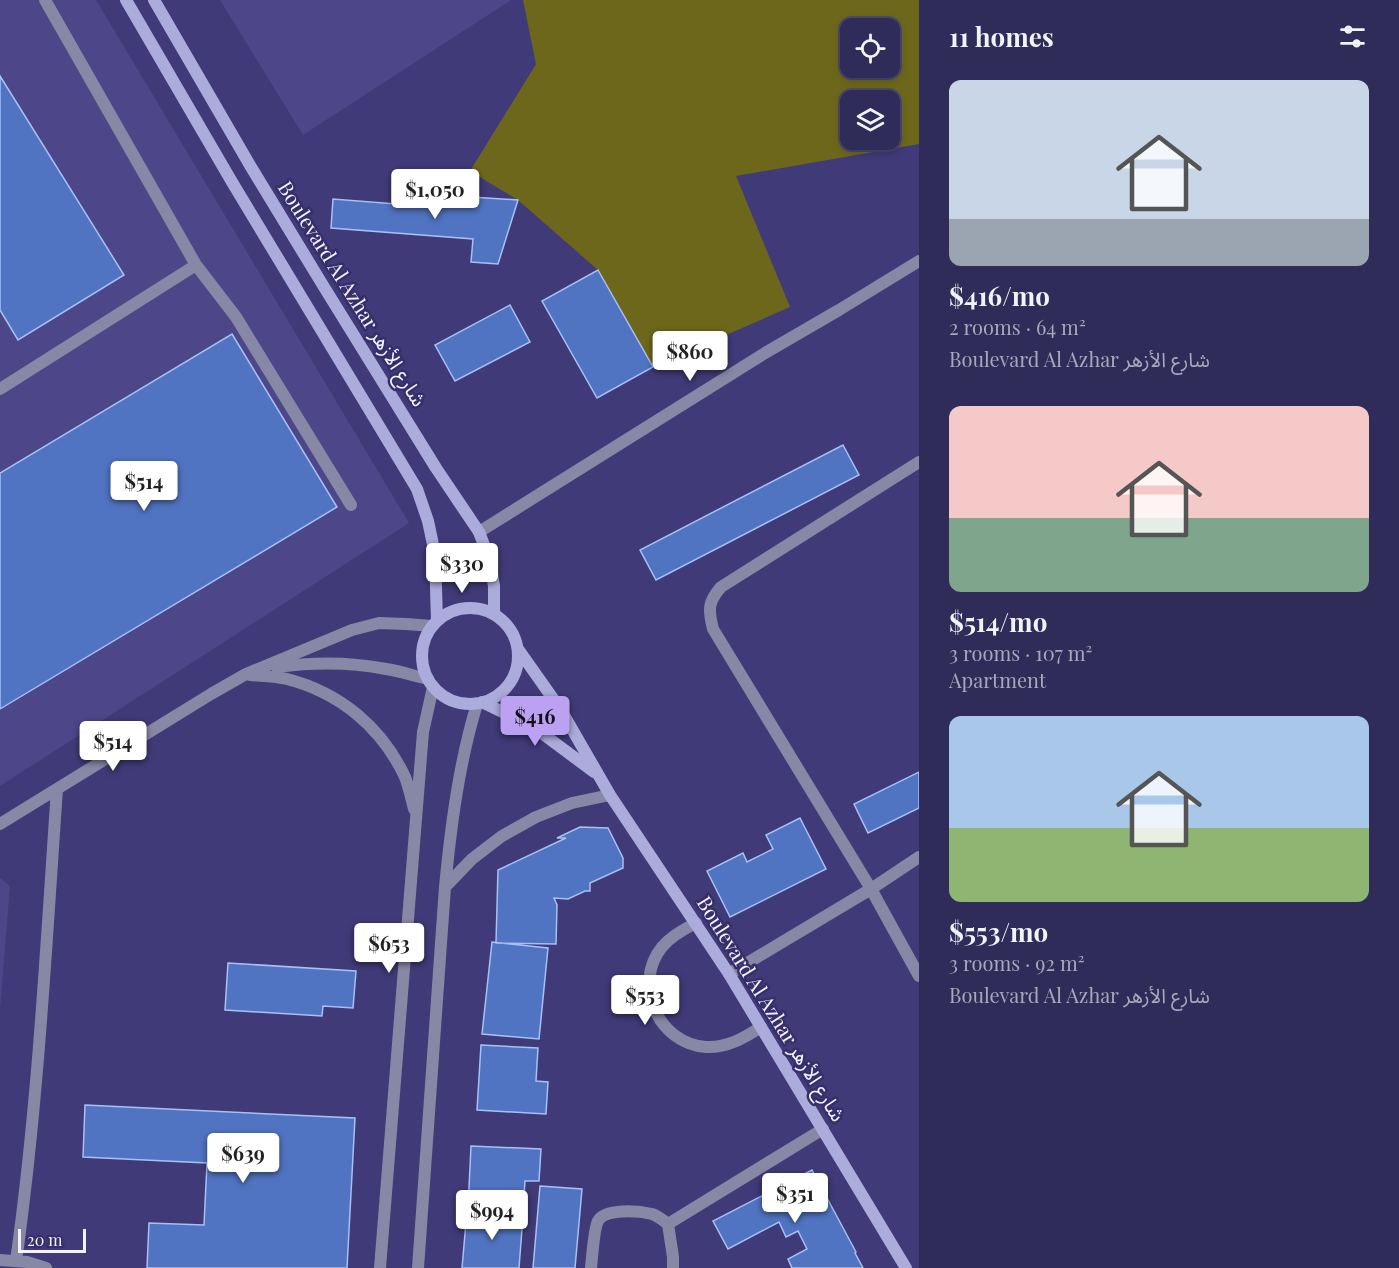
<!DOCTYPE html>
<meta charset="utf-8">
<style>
:root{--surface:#302c5a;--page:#383460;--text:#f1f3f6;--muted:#a8a7bb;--line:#4b4870;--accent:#bca0f2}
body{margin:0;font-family:"Playfair Display","Noto Sans Arabic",serif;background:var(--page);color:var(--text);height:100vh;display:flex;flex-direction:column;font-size:22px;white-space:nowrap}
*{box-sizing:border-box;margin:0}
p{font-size:20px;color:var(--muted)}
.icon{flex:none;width:33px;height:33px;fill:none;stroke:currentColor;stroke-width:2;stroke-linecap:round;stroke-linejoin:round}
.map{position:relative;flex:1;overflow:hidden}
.sheet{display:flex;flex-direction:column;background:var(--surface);width:480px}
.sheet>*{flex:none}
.buttons{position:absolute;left:840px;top:18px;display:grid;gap:12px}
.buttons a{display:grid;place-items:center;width:60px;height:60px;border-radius:12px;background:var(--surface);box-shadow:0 3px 9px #0003,0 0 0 2px var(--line);font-size:30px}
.scale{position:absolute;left:18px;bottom:15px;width:68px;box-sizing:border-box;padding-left:6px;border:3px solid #f3f3fb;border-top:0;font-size:16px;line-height:21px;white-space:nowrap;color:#f3f3fb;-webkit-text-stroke:4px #362f6c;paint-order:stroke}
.price{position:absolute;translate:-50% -51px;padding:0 14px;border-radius:6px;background:#fff;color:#222;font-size:20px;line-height:39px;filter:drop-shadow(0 2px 3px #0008)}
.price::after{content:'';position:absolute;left:50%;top:36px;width:18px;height:14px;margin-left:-9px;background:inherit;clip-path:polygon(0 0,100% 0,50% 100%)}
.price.selected{background:var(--accent);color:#111}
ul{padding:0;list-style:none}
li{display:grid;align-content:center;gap:12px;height:318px;padding:0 30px}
li span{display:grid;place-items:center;height:186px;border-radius:12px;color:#555}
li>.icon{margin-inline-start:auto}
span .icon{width:108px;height:108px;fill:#fffc;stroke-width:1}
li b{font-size:26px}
h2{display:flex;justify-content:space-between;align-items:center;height:72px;padding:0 30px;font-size:26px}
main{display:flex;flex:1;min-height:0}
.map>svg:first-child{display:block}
</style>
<main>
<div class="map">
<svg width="919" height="1268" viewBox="0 0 919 1268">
<rect width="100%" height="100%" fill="#403a78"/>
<path fill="#4d4789" d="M0,0H96L409,523L0,786Z
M220,0H511L303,135Z
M0,878L10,886L0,1009Z"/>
<path fill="#6d671c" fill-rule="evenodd" d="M523,0H919V144L736,176L790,307L653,367L598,270L518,200L470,171L536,64ZM850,28H890V68H850ZM850,100H890V140H850Z"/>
<path fill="#5174c2" stroke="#a7c0f6" stroke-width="1.5" d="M0,76L124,275L18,340L0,310Z
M410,193L518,200L498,264L471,262L473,239L331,228L333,199L409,205Z
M598,270L653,367L597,398L542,301Z
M510,305L530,342L455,381L435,345Z
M232,334L337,507L0,709V473Z
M843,445L859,475L656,580L640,550Z
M919,772V808L868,833L854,804Z
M800,818L826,869L730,917L707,871L743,853L747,862L773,849L766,835Z
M580,827L608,828L623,858V868L590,883V891H585L568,899L554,898L557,905L556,944L496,943L498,870L566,838H557Z
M492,942L548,948L539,1039L482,1034Z
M228,963L356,971L353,1008L323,1006L322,1016L225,1010Z
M481,1045L538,1048L536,1081L548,1082L546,1114L477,1110Z
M85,1105L355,1118L347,1268H147L149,1223L204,1225L207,1163L83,1157Z
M471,1146L541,1149L539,1181H525L523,1212L468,1209Z
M812,1170L856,1252L855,1253L863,1268H792L788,1259L807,1249L798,1231L786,1237L779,1222L728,1249L713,1221Z
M540,1186L582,1189L575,1268H533Z
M467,1211L523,1216L519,1268H462Z"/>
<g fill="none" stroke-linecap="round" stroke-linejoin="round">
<path stroke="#8787a6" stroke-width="12" d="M45,0L196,265L236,317L351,505
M0,389L196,265
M668,1224L823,1129"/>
<path stroke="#8787a6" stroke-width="12" d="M919,462L721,587C708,602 708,609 713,629L871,889L919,976
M479,532L765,353L839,310L919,261
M277,667C314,662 350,662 386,669C400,671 414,676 428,679
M250,675C262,676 276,676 287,679C341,693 382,728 405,777C409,787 411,798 414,809
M0,824L211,694L246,674L352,630L379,623L406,624L432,626
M445,887L472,859L502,836L536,817L572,803L610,795
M696,923C684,929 671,936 662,947C632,984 658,1044 706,1047C727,1048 744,1038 761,1027
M729,974L871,889L919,857
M0,1260L27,1262L46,1268
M16,1261C38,1105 46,947 57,789
M380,1268L423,732L433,687
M418,1268L445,887C451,825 459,763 477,704
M591,1268C592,1258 594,1228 598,1221C605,1208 639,1211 652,1214C658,1216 663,1220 668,1224L673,1257V1268"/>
<path stroke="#acacdc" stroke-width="12" d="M126,0L232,182L417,489L428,521L435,554L437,621
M154,0L251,167L324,287L436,468L479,532L489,558L494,586V614
M422 656a48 48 0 1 1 96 0a48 48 0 1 1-96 0Z
M518,649L561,710L610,795L729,974L906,1268
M482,702L513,717L543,734L594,772"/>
</g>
<g text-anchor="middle" stroke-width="5" stroke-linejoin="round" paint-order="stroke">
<g font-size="20" fill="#f3f3fb" stroke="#362f6c">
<text transform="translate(352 294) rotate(58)" y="7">Boulevard Al Azhar شارع الأزهر</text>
<text transform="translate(771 1009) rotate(58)" y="7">Boulevard Al Azhar شارع الأزهر</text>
</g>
</g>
</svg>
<div class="buttons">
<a><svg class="icon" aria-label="locate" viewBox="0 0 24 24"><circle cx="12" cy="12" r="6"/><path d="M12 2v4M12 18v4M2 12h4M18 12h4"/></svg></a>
<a><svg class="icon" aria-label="layers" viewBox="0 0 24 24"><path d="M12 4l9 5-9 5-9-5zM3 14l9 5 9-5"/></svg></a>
</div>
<div class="scale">20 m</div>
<b class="price" style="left:435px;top:220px">$1,050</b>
<b class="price" style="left:690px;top:382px">$860</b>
<b class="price" style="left:144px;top:512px">$514</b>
<b class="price" style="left:462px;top:594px">$330</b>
<b class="price selected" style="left:535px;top:747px">$416</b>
<b class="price" style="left:113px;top:772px">$514</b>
<b class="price" style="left:389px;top:974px">$653</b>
<b class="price" style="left:645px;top:1026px">$553</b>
<b class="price" style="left:243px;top:1184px">$639</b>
<b class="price" style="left:795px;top:1224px">$351</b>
<b class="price" style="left:492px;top:1241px">$994</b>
</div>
<section class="sheet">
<h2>11 homes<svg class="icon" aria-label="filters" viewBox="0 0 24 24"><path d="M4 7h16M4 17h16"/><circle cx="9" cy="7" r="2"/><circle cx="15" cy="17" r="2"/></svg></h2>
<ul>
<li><span style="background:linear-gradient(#c9d6e8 75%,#9aa5b1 0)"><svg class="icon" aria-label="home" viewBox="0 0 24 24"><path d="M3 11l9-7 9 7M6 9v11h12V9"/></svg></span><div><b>$416/mo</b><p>2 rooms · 64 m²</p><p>Boulevard Al Azhar شارع الأزهر</p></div></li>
<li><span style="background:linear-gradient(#f6c9c9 60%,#7fa58c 0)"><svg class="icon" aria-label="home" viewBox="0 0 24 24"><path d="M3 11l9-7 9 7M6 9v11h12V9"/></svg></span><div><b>$514/mo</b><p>3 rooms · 107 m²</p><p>Apartment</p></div></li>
<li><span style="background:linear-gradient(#a9c7e8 60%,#8fb573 0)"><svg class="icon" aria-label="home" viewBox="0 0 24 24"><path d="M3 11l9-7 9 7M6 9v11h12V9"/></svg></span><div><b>$553/mo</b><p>3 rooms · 92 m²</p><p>Boulevard Al Azhar شارع الأزهر</p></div></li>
</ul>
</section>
</main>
